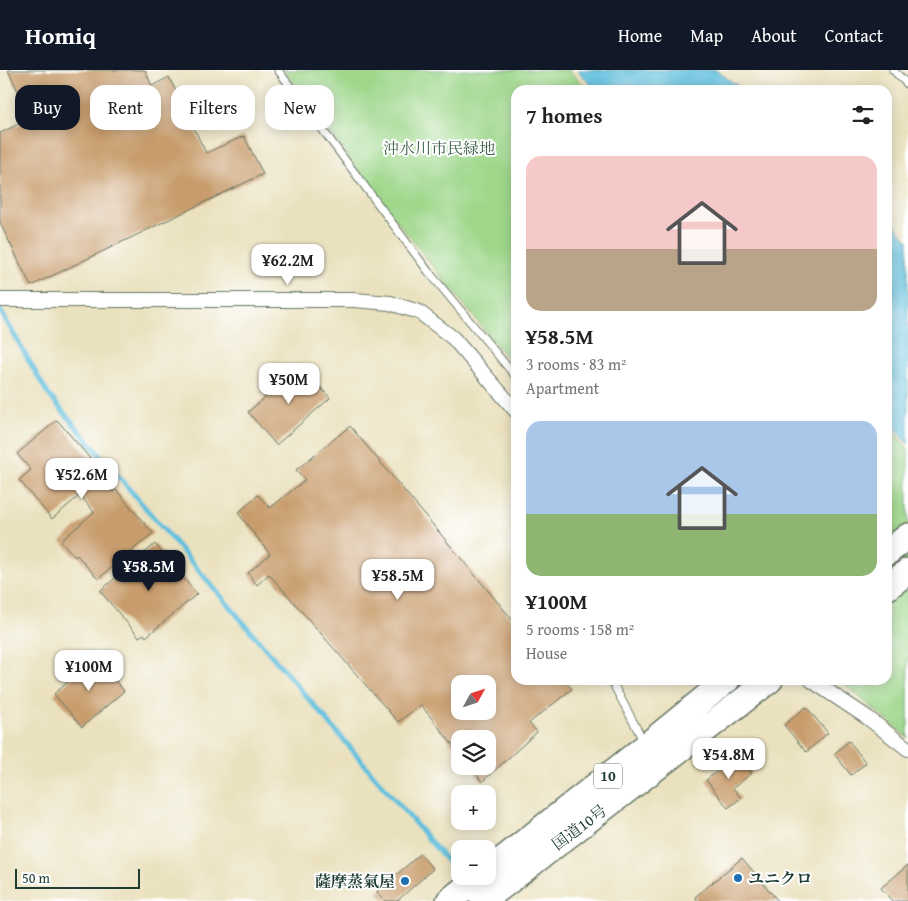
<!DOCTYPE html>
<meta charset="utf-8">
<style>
:root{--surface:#fff;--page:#f6f6f6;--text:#222;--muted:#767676;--accent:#111827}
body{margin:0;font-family:"Gentium Book Plus","Noto Serif JP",serif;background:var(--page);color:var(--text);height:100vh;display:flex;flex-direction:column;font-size:19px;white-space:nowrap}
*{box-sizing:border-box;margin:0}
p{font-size:16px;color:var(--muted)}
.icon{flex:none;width:28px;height:28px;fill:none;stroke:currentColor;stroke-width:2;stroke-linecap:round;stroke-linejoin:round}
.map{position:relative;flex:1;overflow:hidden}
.details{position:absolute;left:511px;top:15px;width:381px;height:600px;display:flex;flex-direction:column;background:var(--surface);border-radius:15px;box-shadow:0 2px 12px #0003}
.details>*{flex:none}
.guide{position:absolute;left:15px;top:15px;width:421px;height:45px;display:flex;gap:10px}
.needle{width:32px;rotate:50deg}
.controls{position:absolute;left:451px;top:605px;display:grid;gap:10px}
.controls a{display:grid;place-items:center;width:45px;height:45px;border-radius:10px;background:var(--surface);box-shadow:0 2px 12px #0003;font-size:25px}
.scale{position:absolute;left:15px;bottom:12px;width:125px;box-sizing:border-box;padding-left:5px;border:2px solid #1f3d34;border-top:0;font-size:14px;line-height:18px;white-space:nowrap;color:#1f3d34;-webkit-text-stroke:4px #fff;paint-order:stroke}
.price{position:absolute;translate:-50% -42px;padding:0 11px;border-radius:10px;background:#fff;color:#222;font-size:16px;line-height:32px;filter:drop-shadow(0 1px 2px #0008)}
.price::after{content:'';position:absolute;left:50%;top:30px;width:15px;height:11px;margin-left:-8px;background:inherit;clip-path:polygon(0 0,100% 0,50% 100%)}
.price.selected{background:var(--accent);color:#fff}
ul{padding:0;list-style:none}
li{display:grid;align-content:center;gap:10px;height:265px;padding:0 15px}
li span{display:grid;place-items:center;height:155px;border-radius:15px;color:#555}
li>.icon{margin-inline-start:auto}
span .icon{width:90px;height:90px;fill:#fffc;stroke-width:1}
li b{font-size:21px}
h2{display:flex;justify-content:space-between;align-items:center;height:60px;padding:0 15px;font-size:21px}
.chip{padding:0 18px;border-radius:15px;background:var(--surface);box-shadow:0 2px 12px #0003;font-size:18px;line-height:45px}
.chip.selected{background:var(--accent);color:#fff}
header{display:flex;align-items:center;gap:30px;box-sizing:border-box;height:70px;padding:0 25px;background:var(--accent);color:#fff}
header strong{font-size:24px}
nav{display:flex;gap:28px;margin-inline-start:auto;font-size:18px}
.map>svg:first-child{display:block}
</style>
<header>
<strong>Homiq</strong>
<nav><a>Home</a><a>Map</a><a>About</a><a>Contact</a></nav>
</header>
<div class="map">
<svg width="908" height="831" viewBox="0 0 908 831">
<rect width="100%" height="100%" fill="#fff"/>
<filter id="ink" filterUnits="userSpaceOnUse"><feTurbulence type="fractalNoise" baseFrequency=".02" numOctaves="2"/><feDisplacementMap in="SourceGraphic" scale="10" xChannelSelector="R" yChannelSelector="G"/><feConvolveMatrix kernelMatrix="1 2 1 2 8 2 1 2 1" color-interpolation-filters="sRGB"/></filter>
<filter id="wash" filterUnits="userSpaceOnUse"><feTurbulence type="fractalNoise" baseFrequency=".0096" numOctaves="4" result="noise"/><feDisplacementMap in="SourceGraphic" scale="20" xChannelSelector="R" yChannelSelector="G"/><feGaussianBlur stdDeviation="1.12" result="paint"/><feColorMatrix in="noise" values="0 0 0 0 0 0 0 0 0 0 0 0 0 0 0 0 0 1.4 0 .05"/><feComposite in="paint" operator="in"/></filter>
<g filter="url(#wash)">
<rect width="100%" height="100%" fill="#eae1be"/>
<path fill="#9ed78a" stroke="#5e8a5f" d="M284,0H569L588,20H516V299L388,140Z
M888,355L908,379V668L840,610H888Z"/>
<path fill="#60c0de" stroke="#407e89" d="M577,0H716L743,20H596Z
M888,147L908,170V374L888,349Z"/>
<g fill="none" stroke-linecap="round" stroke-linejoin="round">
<path stroke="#60c0de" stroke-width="5" d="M0,240L48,324L460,806"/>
</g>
<g id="blocks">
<path fill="#c89c6c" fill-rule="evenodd" d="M8,0H145L152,16L169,7L206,83L244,66L263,104L31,216L0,153V63L31,48Z
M302,296L330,328L276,375L248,342Z
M57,350L107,408L103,411L113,422L116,420L153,463L98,509L77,485L75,487L61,471L94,442L80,425L52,449L19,410L31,400L17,384Z
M350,356L516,554V610H564L572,619L529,653L537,662L482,712L470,696H488V669H460V684L421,635L398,652L269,504L257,515L248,503L270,484L238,443L258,425L270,438L305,410L296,400ZM460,614H488V641H460Z
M155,474L197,524L146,567L144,564L139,567L100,521Z
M96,588L124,621L82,657L54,624Z
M806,637L828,663L806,682L784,655Z
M849,671L866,693L851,705L834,684Z
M738,685L752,703L733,718L741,728L728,738L706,710Z
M420,784L433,799L397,831H385L377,822Z
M742,788L778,831H698L695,827Z
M908,795V831H892L881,818Z"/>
</g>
</g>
<g filter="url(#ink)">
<use href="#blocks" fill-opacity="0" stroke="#667664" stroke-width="1"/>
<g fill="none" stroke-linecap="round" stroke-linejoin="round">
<g stroke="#667664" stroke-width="9">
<path id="lane" d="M278,0L428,201L516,307
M893,0L908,15
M611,610L644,672"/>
</g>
<g stroke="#667664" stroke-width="16">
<path id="street" d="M0,230H354L390,233L419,242L453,268L516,341
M811,610L868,648L908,679"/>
</g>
<g stroke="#667664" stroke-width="28">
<path id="highway" d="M888,482L908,466
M888,517L908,501
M488,801L646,676L727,610
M449,831L480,806
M483,831L770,610"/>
</g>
<use href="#lane" stroke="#fff" stroke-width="7"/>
<use href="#street" stroke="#fff" stroke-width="14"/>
<use href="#highway" stroke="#fff" stroke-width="25"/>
</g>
</g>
<g fill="#1f6fb2" stroke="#fff" stroke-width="2">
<circle cx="738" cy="808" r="5"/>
<circle cx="405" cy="811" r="5"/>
</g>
<g text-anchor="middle" stroke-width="4" stroke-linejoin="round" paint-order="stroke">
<rect fill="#fff" stroke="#627771" stroke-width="1" x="594" y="693.5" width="28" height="25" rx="4"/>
<g font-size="15" font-weight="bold" fill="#1f3d34">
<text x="608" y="711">10</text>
</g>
<g font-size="16" fill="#3f644a" stroke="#fff">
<text x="439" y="84">沖水川市民緑地</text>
</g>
<g font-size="16" fill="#1f3d34" stroke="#fff">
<text transform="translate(579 757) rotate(-37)" y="6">国道10号</text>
</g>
<g font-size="16" font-weight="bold" fill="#1f3d34" stroke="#fff" text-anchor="start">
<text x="748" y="814">ユニクロ</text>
<text x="395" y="817" text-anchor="end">薩摩蒸氣屋</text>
</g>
</g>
</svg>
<div class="controls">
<a><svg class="needle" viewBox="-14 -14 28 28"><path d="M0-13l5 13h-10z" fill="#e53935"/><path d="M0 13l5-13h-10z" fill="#767676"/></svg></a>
<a><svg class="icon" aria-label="layers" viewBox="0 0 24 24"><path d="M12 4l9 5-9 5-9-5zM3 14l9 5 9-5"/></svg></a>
<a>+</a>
<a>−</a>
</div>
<div class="scale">50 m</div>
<b class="price" style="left:288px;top:216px">¥62.2M</b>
<b class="price" style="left:289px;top:335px">¥50M</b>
<b class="price" style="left:82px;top:430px">¥52.6M</b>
<b class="price selected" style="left:149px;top:522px">¥58.5M</b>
<b class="price" style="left:398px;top:531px">¥58.5M</b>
<b class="price" style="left:89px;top:622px">¥100M</b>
<b class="price" style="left:729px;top:710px">¥54.8M</b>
<div class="guide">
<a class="chip selected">Buy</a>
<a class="chip">Rent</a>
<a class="chip">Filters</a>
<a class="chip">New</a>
</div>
<section class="details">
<h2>7 homes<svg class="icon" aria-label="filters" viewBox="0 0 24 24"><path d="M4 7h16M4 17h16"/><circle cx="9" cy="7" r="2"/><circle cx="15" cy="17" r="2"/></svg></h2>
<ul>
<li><span style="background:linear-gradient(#f6c9c9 60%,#b9a48a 0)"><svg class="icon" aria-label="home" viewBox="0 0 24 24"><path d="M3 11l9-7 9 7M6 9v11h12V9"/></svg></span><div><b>¥58.5M</b><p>3 rooms · 83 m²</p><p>Apartment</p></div></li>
<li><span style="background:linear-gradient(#a9c7e8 60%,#8fb573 0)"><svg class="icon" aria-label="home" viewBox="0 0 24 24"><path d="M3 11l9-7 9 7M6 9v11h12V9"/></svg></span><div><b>¥100M</b><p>5 rooms · 158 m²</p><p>House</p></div></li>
</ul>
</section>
</div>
